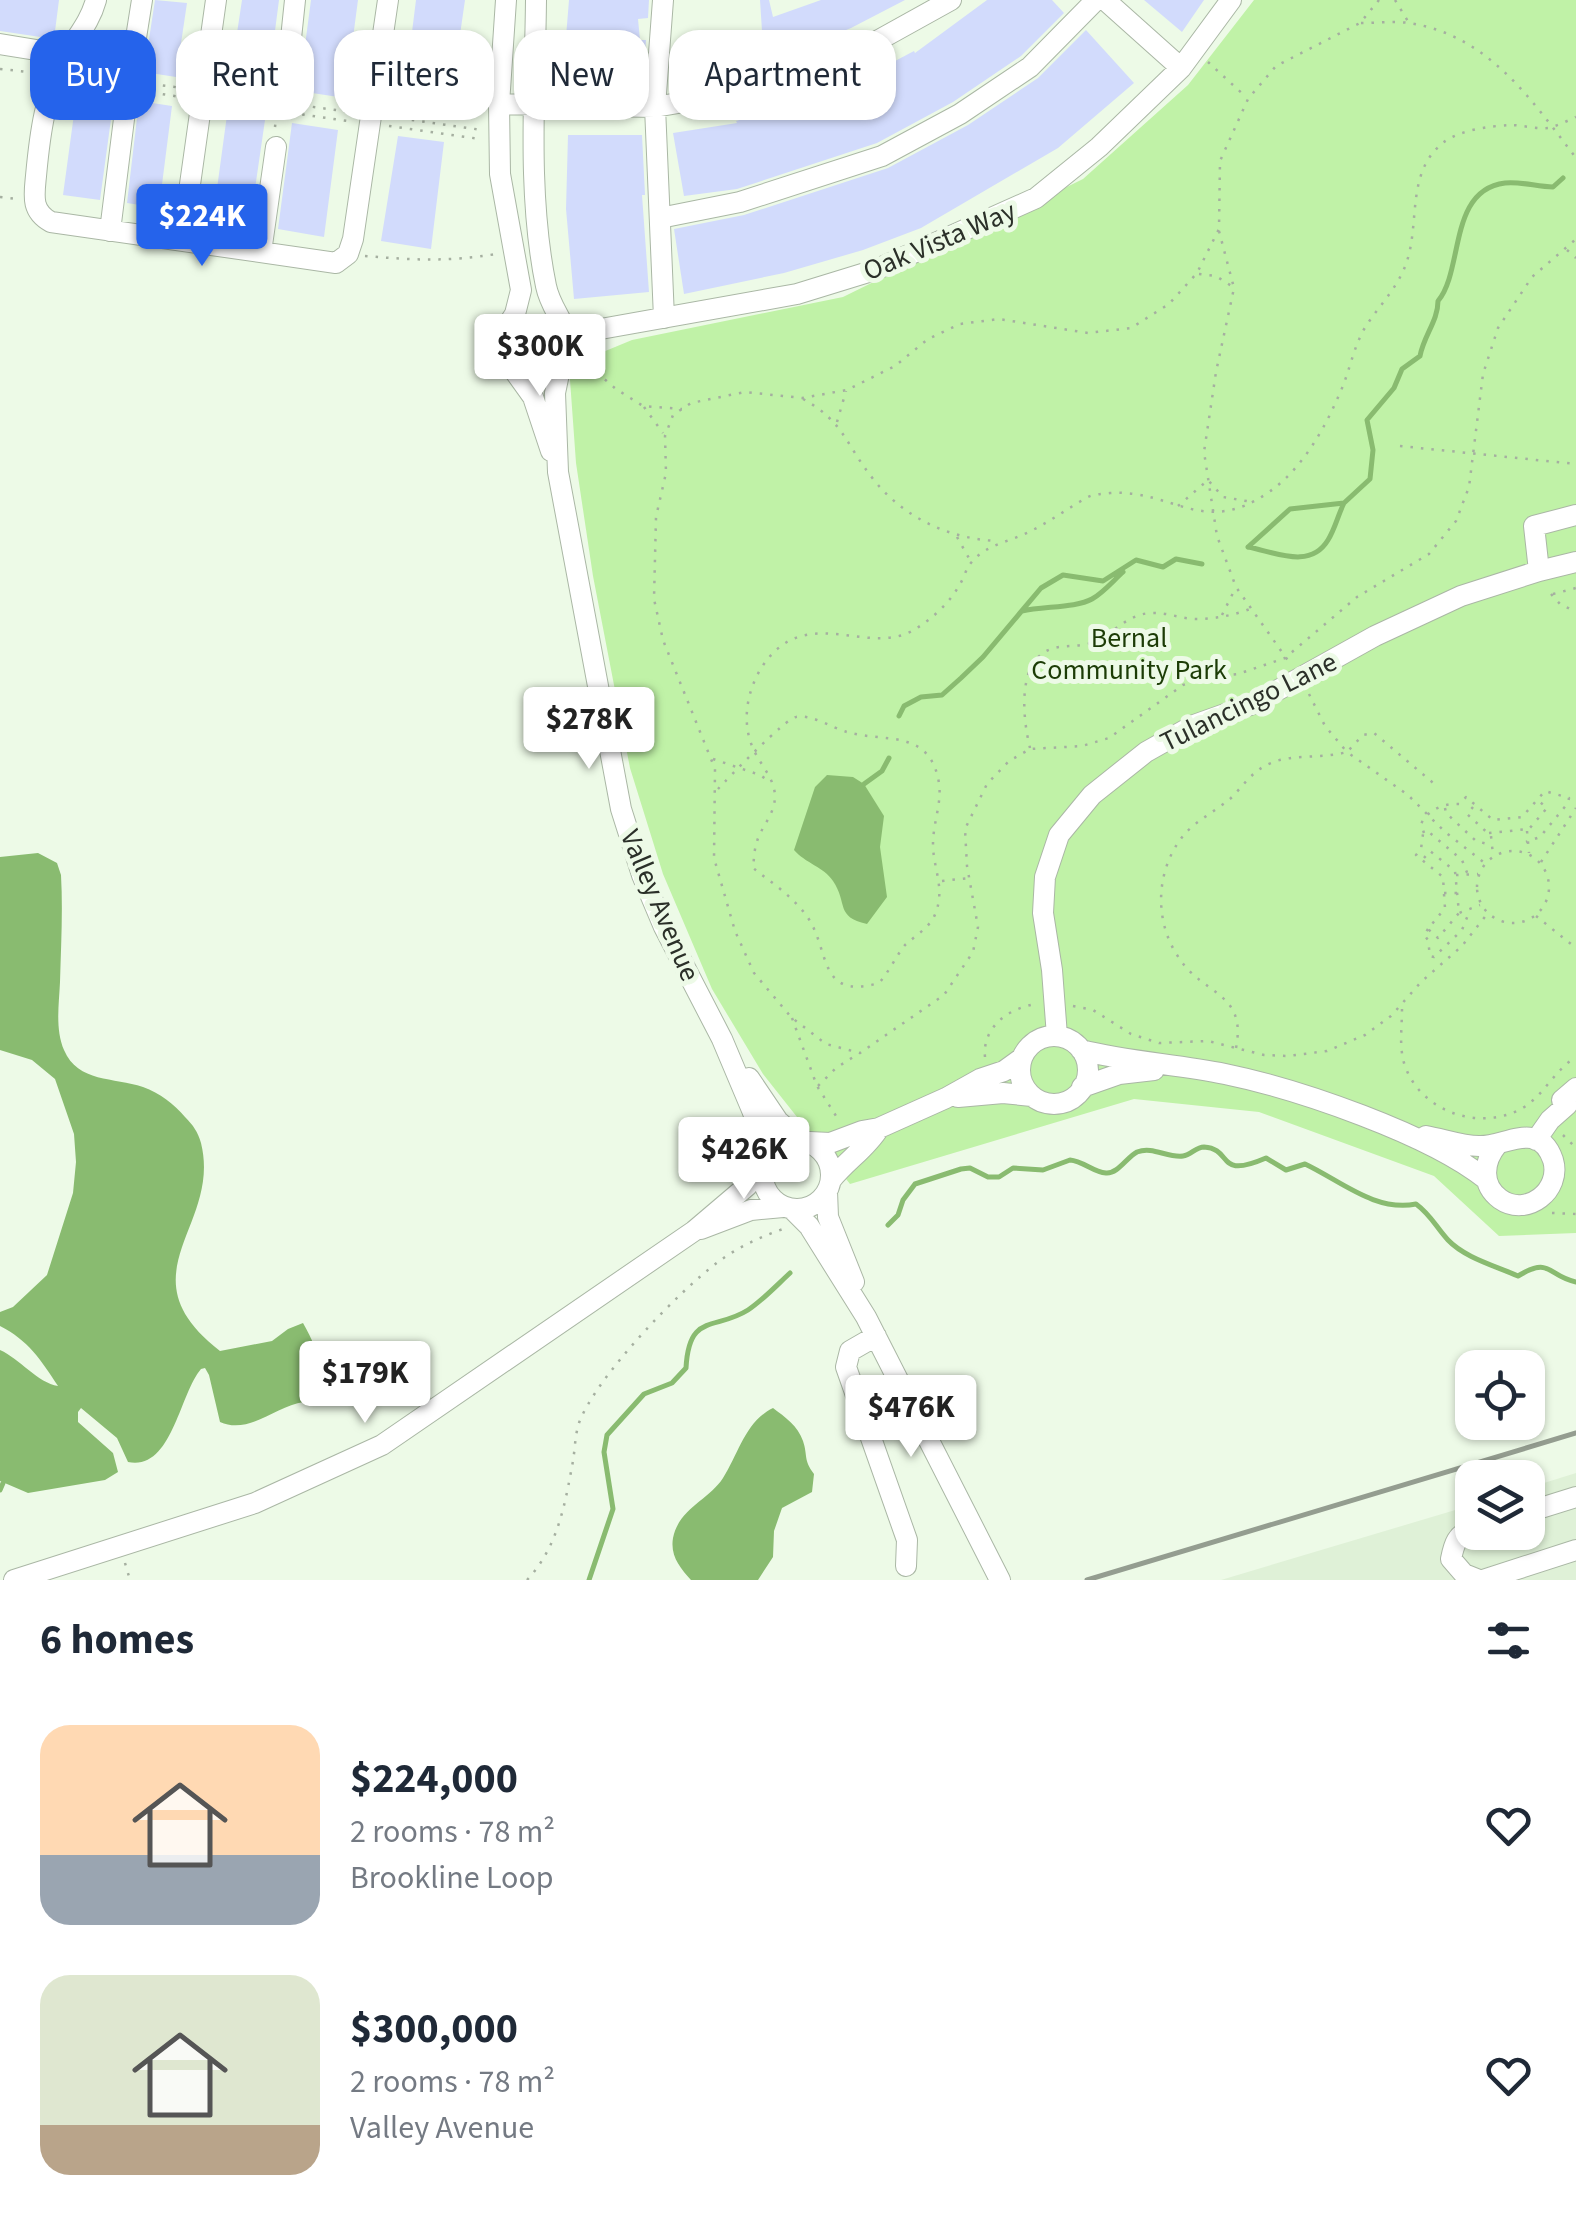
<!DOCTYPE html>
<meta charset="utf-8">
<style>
:root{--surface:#fff;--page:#f2f2f3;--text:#1f2937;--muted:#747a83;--accent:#2563eb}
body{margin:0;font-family:"Source Sans 3",sans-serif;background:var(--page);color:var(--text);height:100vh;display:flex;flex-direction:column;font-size:38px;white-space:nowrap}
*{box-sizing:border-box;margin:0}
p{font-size:32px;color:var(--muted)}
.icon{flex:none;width:55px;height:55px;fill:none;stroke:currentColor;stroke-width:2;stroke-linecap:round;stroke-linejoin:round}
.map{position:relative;height:1580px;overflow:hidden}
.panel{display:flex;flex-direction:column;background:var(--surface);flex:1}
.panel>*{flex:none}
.guide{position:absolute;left:30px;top:30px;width:1000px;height:90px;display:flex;gap:20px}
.fabs{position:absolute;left:1455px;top:1350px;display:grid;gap:20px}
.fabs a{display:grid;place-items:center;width:90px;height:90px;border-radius:20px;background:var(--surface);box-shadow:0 2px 8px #0004;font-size:50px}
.price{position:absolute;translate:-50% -85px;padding:0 22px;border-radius:10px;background:#fff;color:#222;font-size:32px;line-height:65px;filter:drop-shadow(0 2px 5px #0008)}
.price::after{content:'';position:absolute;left:50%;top:60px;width:30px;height:22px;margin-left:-15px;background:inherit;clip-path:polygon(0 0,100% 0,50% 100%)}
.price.selected{background:var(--accent);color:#fff}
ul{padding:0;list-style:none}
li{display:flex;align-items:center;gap:30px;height:250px;padding:0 40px}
li span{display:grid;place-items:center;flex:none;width:280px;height:200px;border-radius:30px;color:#555}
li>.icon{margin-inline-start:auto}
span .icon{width:120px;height:120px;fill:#fffc;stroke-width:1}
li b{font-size:42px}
h2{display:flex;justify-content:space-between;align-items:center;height:120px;padding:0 40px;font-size:42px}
.chip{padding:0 35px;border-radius:30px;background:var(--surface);box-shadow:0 2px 8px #0004;font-size:35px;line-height:90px}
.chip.selected{background:var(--accent);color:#fff}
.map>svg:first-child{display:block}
</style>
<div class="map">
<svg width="1576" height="1580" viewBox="0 0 1576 1580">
<rect width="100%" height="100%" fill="#edfae7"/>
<path fill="#dff1d7" d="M1576,1473V1580H1221L1472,1505V1532H1528V1488Z"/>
<path fill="#c0f2a7" d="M1254,0H1576V1233L1499,1236L1434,1176L1259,1112L1134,1099L850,1184L763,1074L712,989L663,874L630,768L593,576L576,463L569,366L632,340L843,297L1083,179L1188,85Z"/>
<path fill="#89bb70" d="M827,775L853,777L864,784L884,816L880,847L887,897L867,924C835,917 848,903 833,881C824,867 805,863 794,850L815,787Z
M38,853L57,863L61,875C63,910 61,947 60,982C59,1004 55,1029 64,1050C78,1083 114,1077 143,1087C160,1093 174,1104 185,1117C193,1125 198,1132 201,1143C222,1227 121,1274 220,1351L272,1341L288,1329L303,1323C320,1353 326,1374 304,1402C275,1406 249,1435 220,1422L209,1375L205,1368L201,1369C179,1395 172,1471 128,1462L117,1438L81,1408L78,1412V1422L113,1453L118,1472L105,1480L28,1493L0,1481V1350C20,1359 38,1383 58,1386C41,1360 28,1340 0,1326V1312L13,1307L47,1275L73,1193L76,1162L74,1134L55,1079L32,1060L0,1050V857Z
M773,1408C785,1417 798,1426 803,1441C808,1456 803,1459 814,1474L812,1492L782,1508L774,1531L773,1557L758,1580H691C680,1568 670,1556 673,1538C679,1508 709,1500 723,1478C739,1453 745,1422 773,1408Z"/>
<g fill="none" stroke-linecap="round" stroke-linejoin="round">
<path stroke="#89bb70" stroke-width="5" d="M1248,547L1290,509L1344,503L1370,479L1373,450L1367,420L1394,388L1402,369L1420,356C1424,335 1438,321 1438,301C1464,270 1448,190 1505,183C1520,181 1538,187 1553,187L1563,178
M1248,547C1275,552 1310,570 1328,540C1335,529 1338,515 1344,503
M1022,611C1043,606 1076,608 1092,599C1103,593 1113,581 1123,572
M899,716L904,706L921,697L942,695L961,678L983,657L1041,588L1063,575L1103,581L1136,560L1163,567L1176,559L1202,564
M864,784L882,771L889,758
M888,1225L898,1215L903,1200L915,1184L961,1169L970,1168L988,1177H999L1013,1168L1043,1170L1070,1160C1083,1161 1093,1172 1106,1173C1118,1174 1127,1157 1137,1152C1153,1146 1167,1158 1183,1156C1191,1155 1196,1147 1204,1147C1234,1149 1215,1180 1266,1158L1286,1170L1305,1164C1341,1181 1375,1212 1416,1204C1431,1215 1436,1227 1448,1240C1465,1258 1496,1266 1518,1276C1551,1256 1547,1276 1576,1282
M0,1490L3,1483
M589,1580L613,1509L604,1452L607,1435L644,1394L672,1383L686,1368C689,1312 715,1331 748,1310C763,1300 777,1285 790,1273"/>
</g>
<path fill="#d2dbfc" d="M0,0H59L54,39L0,31Z
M155,0L187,3L176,77L144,72Z
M242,0H279L267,92L229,86Z
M311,0H358L345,98L299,91Z
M416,0H465L449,111L403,104Z
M569,0H649L648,18L638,19L640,40H646L643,80L563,74Z
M760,0H769L773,17L821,0H905L851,28L776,59L745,63V68L683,76L679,39L762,31Z
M987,0H1052L1064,13L1021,56L953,102L877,143L737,189L684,196L673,133L737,123L736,121L802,102L801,99L861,79L914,51L915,53Z
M1144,0H1204L1182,32Z
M1086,30L1134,83L1058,148L921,228L863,250L784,273L684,294L674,229L744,215L888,168L968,125L1038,78Z
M77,92L114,97L100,200L63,195Z
M139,101L172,106L159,208L127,203Z
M227,115L265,120L250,223L213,218Z
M292,123L338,130L324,237L278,229Z
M568,135H642L645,195H642L649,292L574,299L566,209Z
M398,136L444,142L431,249L381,241Z"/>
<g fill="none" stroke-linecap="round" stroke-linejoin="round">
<g stroke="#aab7a5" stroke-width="22">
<path id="minor" d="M96,0C90,22 77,36 66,55C45,94 40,132 36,176C34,196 31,211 51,222L336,263L348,254L353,239L388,0
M506,0L499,104L500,174L521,290L515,314L502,334L501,346L505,358L533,397L551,451
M536,0C535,94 527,194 546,286C550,306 562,318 567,335L555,393L558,472L621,809L642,875L664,927L722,1039L752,1110L761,1133L765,1159
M663,0L655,107L664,318
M1105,0L1181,68
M0,44L67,55
M131,69L142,0
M286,86L295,0
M499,104L655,107L782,85L850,56L951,0
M660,218L740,202L882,156L960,114L1030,67L1096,0
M110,231L126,103
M182,241L216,0
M261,252L276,147
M567,335L797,294L875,270L1036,198L1099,147L1181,68L1231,0
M1576,515L1534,526L1539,571L1576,562
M1057,1036L1052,970L1043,913L1045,877L1059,835L1092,795L1146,752L1194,725L1253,704L1375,636L1461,596L1539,571
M1020 1070a34 34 0 1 1 68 0a34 34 0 1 1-68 0Z
M1081,1050C1128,1062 1177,1064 1225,1074C1298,1089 1430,1134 1487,1180
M749,1078L778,1121L800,1140
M1082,1087L1119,1074L1154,1070
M958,1097L1003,1093L1032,1096
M1426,1136C1443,1139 1462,1146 1479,1146C1505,1147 1539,1119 1553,1160C1562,1190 1527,1218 1500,1199C1481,1185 1483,1162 1497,1145
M1536,1140L1550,1120L1567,1105L1562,1100L1576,1088
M763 1175a34 34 0 1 1 68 0a34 34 0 1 1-68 0Z
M809,1142L830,1143L862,1131L879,1128L946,1098L980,1079L1004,1071L1022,1058
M831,1180C846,1161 867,1148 879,1128
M827,1191L828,1217L854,1282
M792,1209L809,1226L866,1317L1000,1580
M701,1229L751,1210L783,1207
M876,1336L850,1351L846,1367L907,1540L906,1566
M1528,1512L1576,1497
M1472,1529C1457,1534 1454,1544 1451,1559L1464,1574L1479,1580
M14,1580L255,1503L382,1445L694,1231L747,1186L763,1165
M1483,1580L1576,1550"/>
</g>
<path stroke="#a5afa0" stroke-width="2.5" stroke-dasharray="2.5 8" stroke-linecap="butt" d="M1379,0L1360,23L1276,66L1248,99L1220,161L1219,229L1197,273L1169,304L1131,328L1088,333L999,319L960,324L928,339L895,366L847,390L802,398L745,392L691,403L673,415L665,436L666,473L656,517L654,599L663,640L715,769L714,858L735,931L754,973L791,1017L826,1044L860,1053L944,995L973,952L978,927L967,866L965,829L987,784L1009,761L1030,749L1082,746L1109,738L1183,685L1209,677L1238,674L1285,658L1357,597L1429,554L1456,521L1469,487L1483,374L1498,328L1532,277L1576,239
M1395,0L1409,23
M1361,23C1377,23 1394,21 1409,23C1488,35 1531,99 1576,158
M1208,62L1246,97
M0,69L38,73
M81,73L114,79
M76,81L114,87
M142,83L183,88
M142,91L181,97
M223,93L274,101
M221,101V103L348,121
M292,104L350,112
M391,117L482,130
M389,126L480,139
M275,127L278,100
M0,197L18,199
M1219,231L1234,288L1216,372L1204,452L1217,536L1236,587L1289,662
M1567,250L1576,258
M365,256C413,260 448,262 496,254
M1199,274L1216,276L1233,287
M581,359L616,389L643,406L682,409
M803,399C845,422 846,446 874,480C904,518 950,539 997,541
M644,407L663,433
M837,422L846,391
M1400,446L1576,464
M1178,506L1208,480L1223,497L1252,502
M957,537L970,560
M1551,594L1560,604L1576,612
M1553,594L1576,588
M1222,615L1236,587
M1309,694L1325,726L1347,752L1363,735L1374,733L1438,787
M1030,748C1023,720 1016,661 1051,649C1065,644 1081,648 1096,641C1115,632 1128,614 1151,613C1167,612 1181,619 1197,619C1215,619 1234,615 1250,609
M713,759L760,775L770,782
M718,789C728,778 786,718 796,717C812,714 832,728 847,732C885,743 930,728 939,783C942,803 933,823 933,844C933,868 945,887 936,912C931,927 916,935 905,945C896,956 889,972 879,983C816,1001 831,948 806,915C792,896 771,882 753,868C754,860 754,852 756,845C760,827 774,817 775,797C775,781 764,769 757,756C737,723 748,678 774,652C816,611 869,654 912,631C931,620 949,604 960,584C964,578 966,569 970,564C984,546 1004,543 1022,535C1046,525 1066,509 1088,497C1094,494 1102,494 1110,493C1173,489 1203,538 1269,492C1301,470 1324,430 1339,395C1349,374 1352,352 1363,331C1377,307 1398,289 1407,261C1420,221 1406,171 1444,142C1460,130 1490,126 1510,125C1522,125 1535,129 1548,128C1557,126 1567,121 1576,117
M1473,807L1467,814L1491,836L1493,855
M1445,808L1446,813L1476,841L1491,845
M1527,831L1529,853
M1424,833L1421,824C1428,809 1445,803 1460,804L1466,797L1493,820L1522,817L1545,791L1569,798L1568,803L1540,837L1526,842
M1489,833L1529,829L1547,808L1540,802
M1477 887a36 36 0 1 1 72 0a36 36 0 1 1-72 0Z
M1424,858L1430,851L1455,871L1459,913L1480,905
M1541,862L1576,808
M1456,875L1478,874
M942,881L969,878
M1457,893H1444L1443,877L1416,855L1421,849L1423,834L1430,833L1462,860L1468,875
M1444,894L1445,908L1428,929L1438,938L1459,913
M1536,916L1576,948
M1428,929L1424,935L1428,940L1430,956L1434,957L1462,930L1470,910
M1073,1006L1093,1010L1131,1034L1159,1043L1208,1041L1264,1055L1288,1056L1327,1051L1365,1035L1391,1016L1421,982L1462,946L1488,913
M1402,1009C1402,1028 1399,1045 1404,1063C1419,1111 1477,1131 1519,1110C1543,1098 1553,1071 1576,1057
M792,1018L817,1086L838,1119
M1236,1048C1247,992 1204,996 1179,958C1154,922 1155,871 1183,836C1195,821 1216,811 1231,798C1244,785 1253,770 1271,763C1291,754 1321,759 1347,752L1408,795L1445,832L1486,864
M985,1057C982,1027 1009,1008 1036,1004
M818,1086L836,1068L858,1054
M1563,1135L1576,1148
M1552,1213L1576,1214
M125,1563L130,1580
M527,1580C558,1547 565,1504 573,1461C575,1449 575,1435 579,1423C596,1377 678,1292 718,1262C738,1247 762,1236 786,1228"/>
<use href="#minor" stroke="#fff" stroke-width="20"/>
<path stroke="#949d90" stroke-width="5" d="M1087,1580L1576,1433"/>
</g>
<g text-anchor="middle" stroke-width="10" stroke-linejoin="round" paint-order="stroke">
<g font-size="28" fill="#2b3029" stroke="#edfae7">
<text transform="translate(939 240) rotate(-23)" y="10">Oak Vista Way</text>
<text transform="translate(1248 701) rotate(-26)" y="10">Tulancingo Lane</text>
<text transform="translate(661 905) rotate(67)" y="10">Valley Avenue</text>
</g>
<g font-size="28" fill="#1c3c06" stroke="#edfae7">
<text x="1129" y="647">Bernal<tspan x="1129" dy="32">Community Park</tspan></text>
</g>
</g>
</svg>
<div class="fabs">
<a><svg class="icon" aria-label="locate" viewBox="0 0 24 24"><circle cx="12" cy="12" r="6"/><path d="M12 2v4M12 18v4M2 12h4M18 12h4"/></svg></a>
<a><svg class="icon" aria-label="layers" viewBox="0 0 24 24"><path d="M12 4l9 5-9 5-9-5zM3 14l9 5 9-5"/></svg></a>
</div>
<b class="price selected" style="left:202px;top:269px">$224K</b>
<b class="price" style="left:540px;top:399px">$300K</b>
<b class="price" style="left:589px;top:772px">$278K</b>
<b class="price" style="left:744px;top:1202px">$426K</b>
<b class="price" style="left:365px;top:1426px">$179K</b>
<b class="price" style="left:911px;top:1460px">$476K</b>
<div class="guide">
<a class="chip selected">Buy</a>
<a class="chip">Rent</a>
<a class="chip">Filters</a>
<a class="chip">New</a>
<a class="chip">Apartment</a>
</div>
</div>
<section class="panel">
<h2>6 homes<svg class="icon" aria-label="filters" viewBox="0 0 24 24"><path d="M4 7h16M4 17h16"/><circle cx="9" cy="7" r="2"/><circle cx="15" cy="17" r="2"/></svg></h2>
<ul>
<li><span style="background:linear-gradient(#ffd9b3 65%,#9aa5b1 0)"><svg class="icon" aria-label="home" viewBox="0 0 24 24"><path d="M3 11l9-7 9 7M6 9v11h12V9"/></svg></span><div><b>$224,000</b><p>2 rooms · 78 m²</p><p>Brookline Loop</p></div><svg class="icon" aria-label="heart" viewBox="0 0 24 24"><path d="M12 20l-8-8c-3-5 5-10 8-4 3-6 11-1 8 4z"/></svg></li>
<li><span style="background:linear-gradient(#dfe7d0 75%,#b9a48a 0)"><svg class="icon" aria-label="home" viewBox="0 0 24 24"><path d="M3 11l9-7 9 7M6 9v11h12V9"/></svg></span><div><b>$300,000</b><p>2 rooms · 78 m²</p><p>Valley Avenue</p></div><svg class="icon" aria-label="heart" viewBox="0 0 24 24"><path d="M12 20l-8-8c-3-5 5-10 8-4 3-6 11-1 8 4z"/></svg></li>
</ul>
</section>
